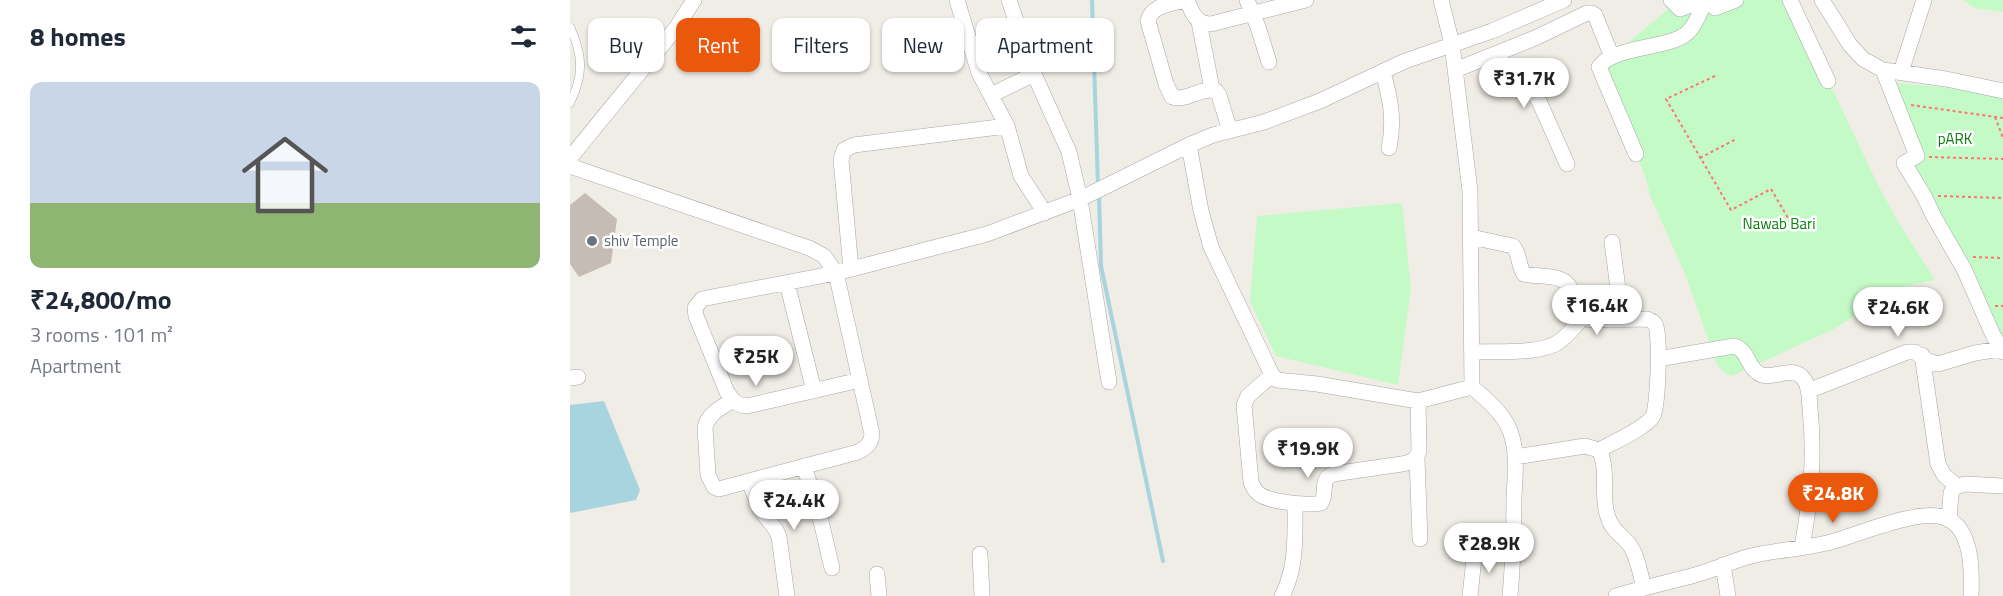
<!DOCTYPE html>
<meta charset="utf-8">
<style>
:root{--surface:#fff;--page:#f2f2f3;--text:#1f2937;--muted:#747a83;--line:#e0e1e3;--accent:#ea580c}
body{margin:0;font-family:"Titillium Web",sans-serif;background:var(--page);color:var(--text);height:100vh;display:flex;flex-direction:column;font-size:22px;white-space:nowrap}
*{box-sizing:border-box;margin:0}
p{font-size:20px;color:var(--muted)}
.icon{flex:none;width:33px;height:33px;fill:none;stroke:currentColor;stroke-width:2;stroke-linecap:round;stroke-linejoin:round}
.map{position:relative;flex:1;overflow:hidden}
.drawer{display:flex;flex-direction:column;background:var(--surface);width:570px}
.drawer>*{flex:none}
.guide{position:absolute;left:18px;top:18px;width:570px;height:54px;display:flex;gap:12px}
.price{position:absolute;translate:-50% -51px;padding:0 14px;border-radius:21px;background:#fff;color:#222;font-size:20px;line-height:39px;filter:drop-shadow(0 2px 3px #0008)}
.price::after{content:'';position:absolute;left:50%;top:36px;width:18px;height:14px;margin-left:-9px;background:inherit;clip-path:polygon(0 0,100% 0,50% 100%)}
.price.active{background:var(--accent);color:#fff}
ul{padding:0;list-style:none}
li{display:grid;align-content:center;gap:12px;height:318px;padding:0 30px}
li+li{border-top:2px solid var(--line)}
li span{display:grid;place-items:center;height:186px;border-radius:12px;color:#555}
li>.icon{margin-inline-start:auto}
span .icon{width:108px;height:108px;fill:#fffc;stroke-width:1}
li b{font-size:26px}
h2{display:flex;justify-content:space-between;align-items:center;height:72px;padding:0 30px;font-size:26px}
.tag{padding:0 21px;border-radius:12px;background:var(--surface);box-shadow:0 2px 4px #0004;font-size:21px;line-height:54px}
.tag.active{background:var(--accent);color:#fff}
main{display:flex;flex:1;min-height:0}
.map>svg:first-child{display:block}
</style>
<main>
<section class="drawer">
<h2>8 homes<svg class="icon" aria-label="filters" viewBox="0 0 24 24"><path d="M4 7h16M4 17h16"/><circle cx="9" cy="7" r="2"/><circle cx="15" cy="17" r="2"/></svg></h2>
<ul>
<li><span style="background:linear-gradient(#c9d6e8 65%,#8fb573 0)"><svg class="icon" aria-label="home" viewBox="0 0 24 24"><path d="M3 11l9-7 9 7M6 9v11h12V9"/></svg></span><div><b>₹24,800/mo</b><p>3 rooms · 101 m²</p><p>Apartment</p></div></li>
</ul>
</section>
<div class="map">
<svg width="1433" height="596" viewBox="0 0 1433 596">
<rect width="100%" height="100%" fill="#f0ede6"/>
<path fill="#c4fac6" d="M1109,0H1220L1308,185L1327,220L1365,280L1331,287L1264,329L1161,376L1154,372L1147,365L1116,276L1081,198L1075,176L1029,67Z
M1393,0H1433V12L1404,8Z
M1325,83L1433,92V348L1346,183Z
M832,203L841,288L828,385L706,356L680,301L687,216Z"/>
<path fill="#a7d4de" d="M34,401L70,490L66,500L0,513V405Z"/>
<g fill="none" stroke-linecap="round" stroke-linejoin="round">
<path stroke="#a7d4de" stroke-width="4" d="M522,0L528,186
M529,194L531,266L593,561"/>
</g>
<path fill="#c5bcb5" d="M15,193L47,219L41,263L9,277L0,264V205Z"/>
<g fill="none" stroke-linecap="round" stroke-linejoin="round">
<g stroke="#a7a7a7" stroke-width="9">
<path id="lane" d="M0,27C13,55 14,75 0,103"/>
</g>
<g stroke="#a7a7a7" stroke-width="16">
<path id="street" d="M387,0L409,73L437,126L451,176L475,213
M439,0L464,74L499,152L510,199L539,382
M615,0C602,4 581,5 578,21L596,84L602,97C617,102 631,86 646,91L649,95L660,131
M617,0C622,13 626,24 641,24L736,0
M677,0L688,27L699,62
M871,0L882,44L900,191L902,387C915,398 929,410 937,424C949,447 945,474 944,498C944,531 943,563 940,596
M1101,0L1110,9L1135,0
M1136,0L1145,8L1166,0
M1220,0L1258,81
M1252,0L1280,45L1293,59L1313,70L1376,79L1433,91
M629,22L642,89
M928,54L945,87C957,90 962,90 969,101L997,164
M885,70L965,38L1017,13H1022L1025,15L1042,57
M1313,70L1347,156L1334,163L1354,196L1364,217L1394,269L1423,335L1433,352
M813,71C820,99 825,119 819,148
M1331,72L1354,0
M421,95L464,74
M619,145L631,211L641,247L702,375L707,380L747,384L848,401L902,387
M1066,154L1029,67C1045,44 1105,50 1120,30C1127,22 1131,9 1136,0
M0,158L106,28L124,0
M0,166L239,248L254,256L266,273L302,434C301,444 297,447 288,452L149,489L144,487L138,475L135,428C138,413 151,408 163,400
M901,237L943,246C950,254 948,265 954,274C966,277 981,274 992,280C1008,287 999,311 1021,320L1077,319C1081,321 1082,320 1085,324C1091,332 1088,406 1083,416C1076,428 1042,443 1029,450
M1042,242L1052,320
M281,269L271,160L274,150L284,145L437,126
M217,283L244,391
M902,352C925,351 972,355 990,341C999,334 1006,325 1013,317
M1352,355L1368,464L1374,475L1387,486
M1088,359L1164,346C1178,350 1177,366 1188,373C1200,382 1220,365 1232,377C1240,385 1239,398 1240,408C1245,458 1241,497 1232,547
M702,375L678,396L674,405L681,482C683,487 685,491 689,494C699,502 738,506 751,503C758,493 749,480 763,474L832,464C841,462 846,461 849,451L848,401
M0,378L8,377
M290,380L177,406C166,405 163,401 157,392L126,316L125,308L132,299L266,273L417,234L510,199L619,145L643,135L694,122L750,101L835,61L922,31L994,0
M1238,391L1337,352H1345L1358,361L1368,364L1405,353L1430,349
M945,457L1015,446L1029,450C1039,468 1031,494 1037,514C1042,533 1053,534 1061,547C1068,558 1070,574 1074,587
M847,458L850,539
M234,466L250,517L262,568
M179,481L190,509L206,530L209,537L217,596
M1379,520L1381,493L1385,487L1395,484L1433,486
M410,554L412,596
M1153,565L1158,596
M307,574L309,596
M712,596C727,568 725,535 725,504
M900,596L905,549
M1046,596C1072,588 1099,582 1125,575C1144,570 1162,561 1181,556C1206,550 1232,549 1257,543C1286,536 1349,507 1376,518C1403,529 1402,573 1401,596"/>
</g>
<path stroke="#fa766e" stroke-width="2" stroke-dasharray="3 3" stroke-linecap="butt" d="M1145,76L1096,99L1161,210L1201,189L1218,218
M1341,105L1433,118
M1425,117L1433,138
M1359,157L1433,159
M1130,158L1166,139
M1368,196L1433,198
M1403,257L1433,258
M1425,306H1433"/>
<use href="#lane" stroke="#fff" stroke-width="8"/>
<use href="#street" stroke="#fff" stroke-width="15"/>
</g>
<circle fill="#6b7280" stroke="#fff" stroke-width="2" cx="22" cy="241" r="6"/>
<g text-anchor="middle" stroke-width="5" stroke-linejoin="round" paint-order="stroke">
<g font-size="15" fill="#0c8010" stroke="#fff">
<text x="1385" y="144">pARK</text>
<text x="1209" y="229">Nawab Bari</text>
</g>
<g font-size="15" fill="#5b616d" stroke="#fff" text-anchor="start">
<text x="34" y="246">shiv Temple</text>
</g>
</g>
</svg>
<b class="price" style="left:954px;top:109px">₹31.7K</b>
<b class="price" style="left:1027px;top:336px">₹16.4K</b>
<b class="price" style="left:1328px;top:338px">₹24.6K</b>
<b class="price" style="left:186px;top:387px">₹25K</b>
<b class="price" style="left:738px;top:479px">₹19.9K</b>
<b class="price active" style="left:1263px;top:524px">₹24.8K</b>
<b class="price" style="left:224px;top:531px">₹24.4K</b>
<b class="price" style="left:919px;top:574px">₹28.9K</b>
<div class="guide">
<a class="tag">Buy</a>
<a class="tag active">Rent</a>
<a class="tag">Filters</a>
<a class="tag">New</a>
<a class="tag">Apartment</a>
</div>
</div>
</main>
